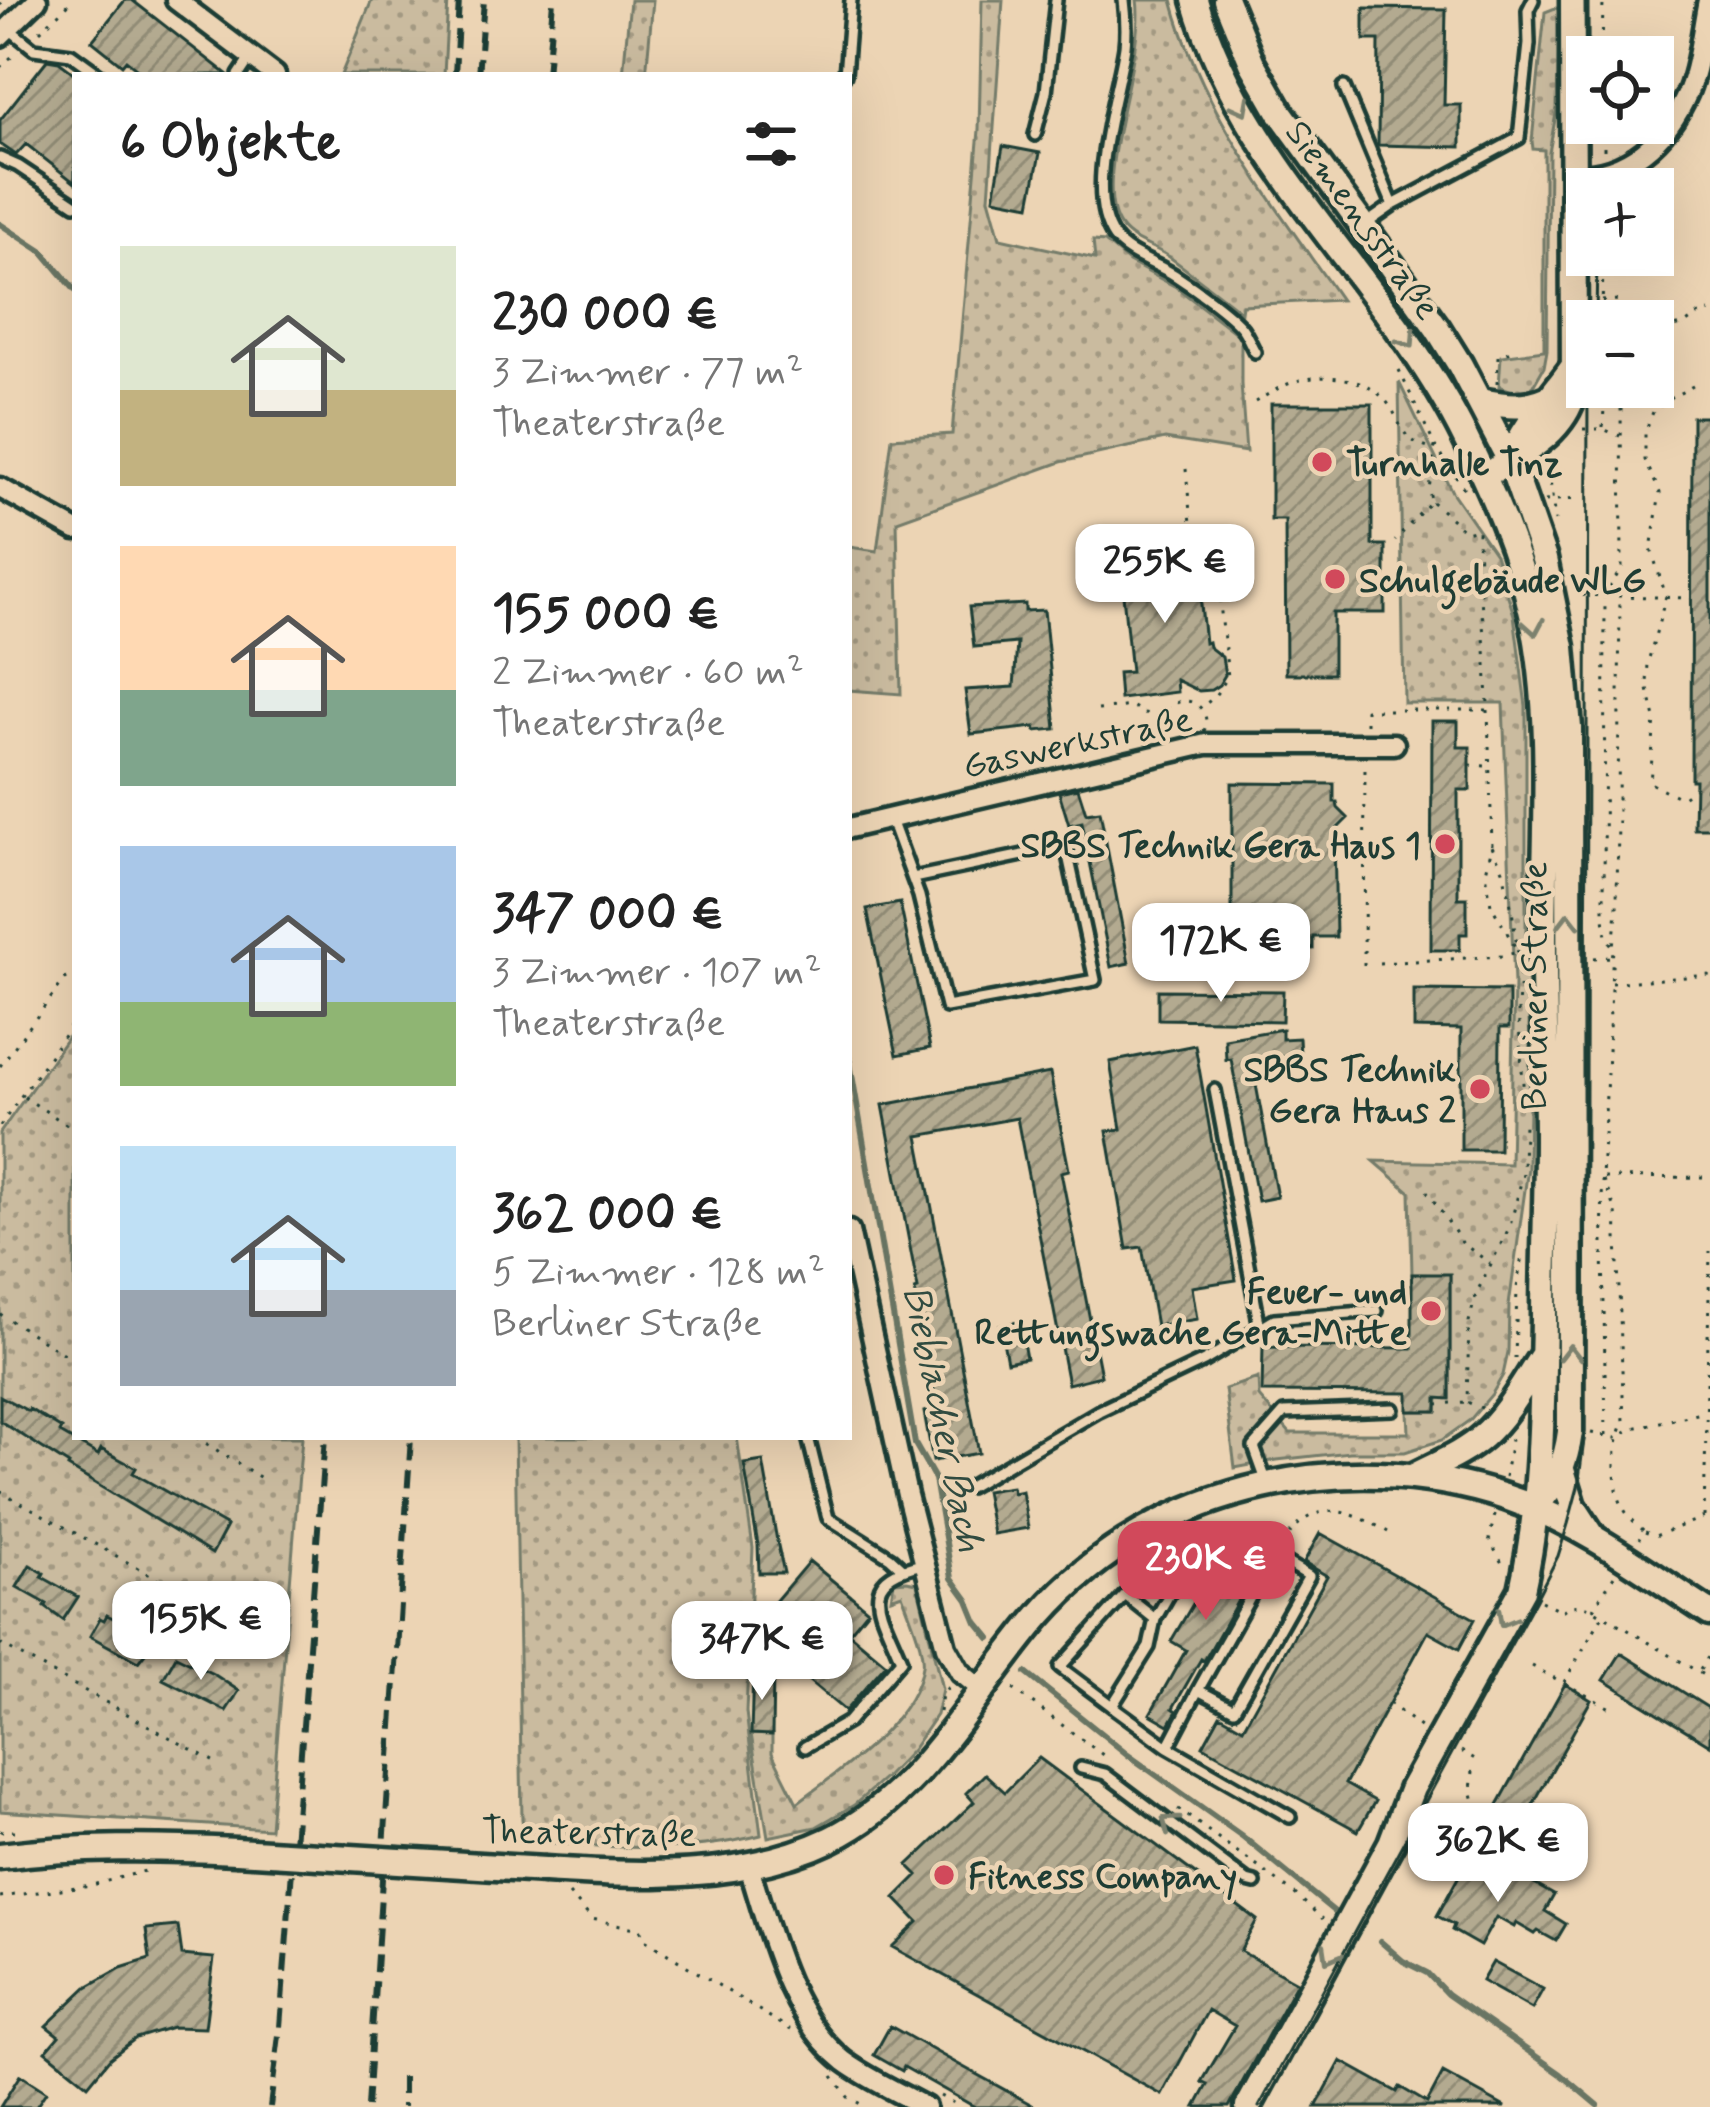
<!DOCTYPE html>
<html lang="de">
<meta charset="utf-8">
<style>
:root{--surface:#fff;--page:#f2f2f2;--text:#222;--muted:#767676;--accent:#d1495b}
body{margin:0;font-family:Mynerve,sans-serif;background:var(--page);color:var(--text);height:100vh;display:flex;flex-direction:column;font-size:45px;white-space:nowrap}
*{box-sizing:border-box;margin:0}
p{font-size:39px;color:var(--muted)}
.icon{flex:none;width:66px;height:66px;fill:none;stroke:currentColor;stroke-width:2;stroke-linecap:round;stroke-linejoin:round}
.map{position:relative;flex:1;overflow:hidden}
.details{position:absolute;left:72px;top:72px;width:780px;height:1368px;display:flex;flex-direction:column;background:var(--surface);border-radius:0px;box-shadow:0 12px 48px #0002}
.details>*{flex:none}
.tools{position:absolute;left:1566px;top:36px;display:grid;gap:24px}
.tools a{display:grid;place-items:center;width:108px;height:108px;border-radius:0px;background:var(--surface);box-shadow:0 12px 48px #0002;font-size:60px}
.price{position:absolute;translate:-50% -102px;padding:0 27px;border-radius:24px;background:#fff;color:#222;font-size:39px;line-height:78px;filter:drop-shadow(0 3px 6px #0008)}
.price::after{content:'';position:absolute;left:50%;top:72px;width:36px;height:27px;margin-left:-18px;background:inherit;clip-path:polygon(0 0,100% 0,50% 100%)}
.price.current{background:var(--accent);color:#fff}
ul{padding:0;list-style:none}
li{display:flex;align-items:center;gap:36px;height:300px;padding:0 48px}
li span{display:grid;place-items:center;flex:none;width:336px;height:240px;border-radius:0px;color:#555}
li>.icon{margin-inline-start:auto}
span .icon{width:144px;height:144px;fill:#fffc;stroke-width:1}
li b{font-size:51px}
h2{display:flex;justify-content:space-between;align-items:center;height:144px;padding:0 48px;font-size:51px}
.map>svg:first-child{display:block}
</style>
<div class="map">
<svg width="1710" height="2107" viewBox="0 0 1710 2107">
<defs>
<pattern id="grass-dots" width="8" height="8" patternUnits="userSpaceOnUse" patternTransform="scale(3)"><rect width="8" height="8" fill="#cabb9f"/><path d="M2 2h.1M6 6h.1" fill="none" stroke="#a39982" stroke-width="1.8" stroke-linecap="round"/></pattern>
<pattern id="building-hatch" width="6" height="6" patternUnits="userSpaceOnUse" patternTransform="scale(3)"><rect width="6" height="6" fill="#b3aa90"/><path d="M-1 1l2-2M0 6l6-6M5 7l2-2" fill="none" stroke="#918c76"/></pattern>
</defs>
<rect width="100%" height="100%" fill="#ecd4b4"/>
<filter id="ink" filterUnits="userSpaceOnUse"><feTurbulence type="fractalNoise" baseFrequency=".00833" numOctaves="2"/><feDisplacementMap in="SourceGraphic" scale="24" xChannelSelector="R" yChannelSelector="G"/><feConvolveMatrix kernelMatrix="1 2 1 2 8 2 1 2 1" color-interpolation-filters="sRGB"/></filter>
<g filter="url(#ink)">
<path fill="url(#grass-dots)" stroke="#747c6a" stroke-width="3" d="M372,0H448L444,75H341Z
M630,0H653L646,75H623Z
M982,0H1003L989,198L1000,238L1095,259L1093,241L1105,242L1129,262L1176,287L1241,337V384L1246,452L1165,439L1061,462L897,521L901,694L849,690V547L877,551L892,438L952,434L979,130Z
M1137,0H1172C1202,113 1275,205 1341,300L1242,305L1241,312C1217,293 1193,274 1168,256C1153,246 1132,242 1121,227C1089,184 1146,58 1137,0Z
M1555,8L1559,9L1557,108L1549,153L1547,350L1544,367L1532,388L1517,393L1499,386L1501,356L1544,350V150L1533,149L1532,141L1545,12Z
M1399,382L1452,492L1495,554L1514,615L1526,706V937L1530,1045L1528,1168L1509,1305L1508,1352L1503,1375L1492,1394L1470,1420L1442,1440L1405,1452H1350L1277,1460L1235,1468L1225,1389L1258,1378L1259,1397L1290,1433H1409L1408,1411H1437L1438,1398H1450V1275L1412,1274L1410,1192L1374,1161L1510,1164L1514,984L1503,703H1404Z
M75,1027V1437H302L270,1829L0,1811V1133Z
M515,1437H737L753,1548L746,1712L761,1835C685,1855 604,1847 526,1841L522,1819Z
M907,1581L917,1583L942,1689L936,1715L912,1750L888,1775L854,1805L816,1827L768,1837L751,1734L772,1735V1753L797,1803C839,1771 914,1723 922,1666C925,1650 908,1611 902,1594L891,1598L894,1582Z"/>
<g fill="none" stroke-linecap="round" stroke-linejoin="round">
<path stroke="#697463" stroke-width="6" d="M0,224L43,252L75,290
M849,1057L915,1444L935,1479L952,1578L968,1600L977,1622L990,1638
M1026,1673L1128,1755L1242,1836L1336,1913
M1380,1941L1403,1961L1427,1973L1447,1994L1561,2074L1598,2105"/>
</g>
<path fill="url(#building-hatch)" stroke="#1f3d34" stroke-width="3" d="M125,0H132L228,75H145L126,60L122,65L92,41Z
M1364,8L1446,9L1444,105H1461V147L1378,145L1379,40H1364Z
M47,60L59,62L75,74V183L26,144L16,155L0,144V120Z
M1003,146L1040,153L1030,205L994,198Z
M1271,404H1372V545H1385V613H1333V674H1286L1285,520H1271Z
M1692,417H1710V828H1694L1695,780H1691Z
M1195,548L1205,643L1208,642L1209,647L1222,657L1225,675L1219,685L1211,690L1199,691L1176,680L1177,692L1120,699L1118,673L1131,672L1119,556Z
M1025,604V611L1044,610L1056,729L1036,731L1035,727L971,734L965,690L1014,687L1017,643L974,647L969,607Z
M1432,721H1458V747H1470V790H1458V898H1467V934H1460V950H1431Z
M1232,783L1334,784V802H1337L1338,808L1348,818L1338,828V835H1334L1336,937H1313V949L1297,948V942L1249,941L1243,947L1232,934Z
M1078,788L1086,813L1100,811L1129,963L1111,967L1082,822L1069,825L1059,792Z
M900,903L930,1048L897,1055L867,909Z
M1158,990L1283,991L1282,1021L1158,1019Z
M1414,990L1509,991V1028H1500L1499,1150H1461V1029L1414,1028Z
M1282,1029V1039L1299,1038L1300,1055L1251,1058L1277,1197L1258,1201L1231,1059L1226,1060L1225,1039Z
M1195,1045L1236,1280L1192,1287L1197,1319L1156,1326L1142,1247L1127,1249L1107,1131L1121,1129L1110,1062Z
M1050,1073L1069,1170L1061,1172L1101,1376L1068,1384L1017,1118L918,1136L979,1453L933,1461L924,1412L937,1409L915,1290L918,1289L883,1105Z
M1412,1274H1450V1399L1437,1398V1411H1408V1393L1262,1392L1263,1347L1412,1348Z
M1019,1322L1026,1358L1007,1362L1000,1325Z
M0,1396L28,1411L29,1409L62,1429L60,1433L98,1455L101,1449L136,1468L133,1473L227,1526L212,1554L68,1467L69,1465L0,1421Z
M763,1461L777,1541L784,1573H759L758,1545L744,1464Z
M1012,1487L1013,1493L1022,1491L1028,1528L993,1534L985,1491Z
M1320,1533L1475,1619L1459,1649L1428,1632L1345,1784L1375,1801L1358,1831L1203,1746L1220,1715L1243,1728L1327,1576L1304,1562Z
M1229,1543L1260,1561L1204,1661L1201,1659L1173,1708L1177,1711L1169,1725L1150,1714L1186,1650L1171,1641Z
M809,1561L868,1610L849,1633L886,1664L845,1711L796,1670L817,1643L772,1605Z
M30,1565L44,1573L42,1577L78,1597L63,1620L45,1607L47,1604L17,1587Z
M107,1615L156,1639L138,1662L90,1636L100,1618L104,1620Z
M1621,1653L1710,1709V1745L1604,1680Z
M176,1656L215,1675L239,1691L226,1711L163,1679Z
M753,1670L773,1671L772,1735L751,1734Z
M1565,1684L1591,1700L1515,1837L1489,1821Z
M1039,1758L1257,1920L1240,1951L1297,1982L1229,2107H1196L1208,2085L1202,2082L1235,2026L1208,2010L1162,2095L892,1947L918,1922L895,1898L918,1875L908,1865L974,1802L966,1793L985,1774L1005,1792Z
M1466,1863L1497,1881L1504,1867L1554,1895L1545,1911L1566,1924L1556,1941L1538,1931L1535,1934L1516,1923L1514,1927L1496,1917L1480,1946L1452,1930L1454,1925L1437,1916Z
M178,1926L182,1955L214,1958L205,2028L172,2027L136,2038L110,2058L88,2085L46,2051L59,2036L46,2026L87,1987L121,1968L150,1959L146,1929Z
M1493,1962L1543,1989L1532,2009L1482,1981Z
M890,2026L956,2063L1036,2107H975L904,2067L902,2071L874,2055Z
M1341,2061L1397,2092L1400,2087L1427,2103L1443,2073L1505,2107H1316Z
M20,2075L46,2092L36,2107H0Z"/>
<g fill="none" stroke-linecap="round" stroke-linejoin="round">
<g stroke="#1f3d34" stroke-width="18">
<path id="lane" d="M1124,0C1126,16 1127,30 1125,46C1118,94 1083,194 1114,237C1128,256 1157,263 1176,276C1193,287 1230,313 1242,328C1247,335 1251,345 1255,352
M8,28L34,49L71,54L100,75
M239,75L251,57
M845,75L851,0
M1344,87L1393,205
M1035,135L1046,92L1056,0
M0,158L18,166L75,204
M1363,226L1393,205L1519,138L1529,44L1528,10L1533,0
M890,817L919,896L946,1007L1095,980L1066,846L913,878
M1215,1090L1260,1328
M808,1437L828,1518L890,1557L902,1568
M1267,1483L1254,1447L1284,1413L1393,1409
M969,1487L1099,1411L1204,1361L1274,1319L1377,1311
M1153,1532L1183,1570L1155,1619L1149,1647L1112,1706L1060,1667L1125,1595L1155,1619
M1112,1706L1168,1747L1198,1690L1234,1709L1309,1576L1274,1555L1198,1690
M805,1747L848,1722L901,1660C882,1611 853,1579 923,1564
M1168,1747L1290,1817
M1081,1768L1105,1774L1247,1881L1255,1883"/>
</g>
<g stroke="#1f3d34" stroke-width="27">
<path id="street" d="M176,0L275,75
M0,36L37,0
M1574,175C1627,176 1668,140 1688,92C1699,64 1702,30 1708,0
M0,488L75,530
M849,828L1206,744H1394
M849,1231L907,1495L946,1647L960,1672L982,1690
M748,1864C769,1929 788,2017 844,2061C868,2079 898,2092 925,2107"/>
</g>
<g stroke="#1f3d34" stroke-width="33">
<path id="secondary" d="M1195,0C1243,168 1389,283 1465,437C1493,494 1519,552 1532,614C1556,727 1543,843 1544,957C1544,1018 1547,1078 1547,1139C1547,1199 1544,1259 1544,1320C1542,1410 1542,1502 1522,1590L1412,1788L1391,1843L1248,2107
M1226,0L1252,63L1280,112L1437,328L1460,365L1510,461L1544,559L1562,647L1569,728L1570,1432C1566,1463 1556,1485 1534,1508
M1480,401C1506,406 1525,409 1549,398
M1511,459C1524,424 1552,397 1573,367
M1497,469C1528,450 1564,431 1574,392L1573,0
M1562,1470L1573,1506L1592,1535
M1414,1476C1437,1464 1463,1454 1483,1436C1507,1415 1524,1383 1542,1356
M0,1856C79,1846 157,1847 236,1851
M545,1870C639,1876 744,1881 831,1839C925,1793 974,1691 1040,1615C1156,1482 1359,1441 1522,1503C1589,1528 1650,1575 1710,1613"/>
</g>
<path stroke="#1f3d34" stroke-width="3" stroke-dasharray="3 9" stroke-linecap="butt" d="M0,5L5,0
M40,31L73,0
M1602,57L1603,0
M0,67L15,54
M1604,123V151
M1602,301L1620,300L1622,321
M1602,321L1603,255
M1653,333L1685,324L1701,313L1710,312
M1399,370L1435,446L1467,493
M1497,383L1498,356L1516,349
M1693,386L1669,399L1653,412L1645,432V460L1660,493L1651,549L1666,596L1648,662L1647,685L1655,718L1650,783L1681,798L1695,788L1710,789
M1611,387L1621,405L1622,568L1605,594L1604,916L1606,938L1612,945
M1255,402C1266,396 1277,388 1288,384C1319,372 1364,375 1386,401C1403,421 1397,438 1428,448L1435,446L1429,489L1431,501L1395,541
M1603,427L1605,387
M1583,429H1603L1620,436
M1551,460L1549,471L1555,521
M1186,469L1192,534
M1545,501L1578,498
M1432,502L1466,532L1476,529
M1152,540L1200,535L1206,537L1214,548L1228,677L1214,697L1201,708
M1078,543L1151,535L1154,573
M1579,586V595L1691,598
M1164 722a21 21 0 1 1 42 0a21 21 0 1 1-42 0Z
M1098,710L1132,706L1143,713L1163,715
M1488,710L1492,846L1486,872L1491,905L1517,950
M1366,724V710H1488C1487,649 1478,589 1478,528L1480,527
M1470,765L1486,766
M1492,846L1503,870L1512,910L1520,970L1518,1010L1524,1098
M1594,958L1613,957
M1379,963L1502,956L1514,953
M1364,965L1365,763
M1611,983L1710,975
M0,1066L65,979L75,975
M24,1097L75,1130
M0,1126L75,1020
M1604,1178L1710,1177
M1603,1180L1616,1210L1624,1422C1613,1445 1611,1486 1624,1509C1628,1517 1638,1525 1644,1531L1639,1539
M1427,1191L1463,1244L1490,1263
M0,1314L75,1361
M1515,1359L1517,1288L1522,1255
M1437,1404L1466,1402
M1482,1408L1467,1402L1469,1322L1476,1294L1510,1226L1523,1174L1524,1120
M1591,1433L1616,1438L1633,1428L1706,1412
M1606,1435L1602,1178L1613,946L1617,912L1620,595
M196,1437L264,1480
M1505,1477L1511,1439
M0,1491L249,1630
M1495,1515L1489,1539L1504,1567
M1704,1517L1710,1251
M1645,1532L1655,1536L1710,1515
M1282,1544C1312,1498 1345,1507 1388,1532
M1541,1601L1562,1611C1571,1603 1582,1605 1593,1609L1710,1679
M1593,1609L1614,1576
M0,1644L220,1765
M1532,1666L1614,1710
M1700,1670L1710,1654
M1564,1682L1602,1617
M1013,1689L1107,1758
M1389,1703L1421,1728
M939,1712L942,1695L948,1687
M1461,1751L1480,1762
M1473,1771L1471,1790L1481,1827
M1178,1809L1294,1893L1323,1919
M1446,1810L1518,1848
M0,1831H16
M569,1894L592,1919L640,1929L645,1940L791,2030
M0,1897L92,1885L145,1871
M833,2076L848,2097L866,2107
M940,2096L961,2107"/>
<use href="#lane" stroke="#ecd4b4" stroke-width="9"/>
<use href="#street" stroke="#ecd4b4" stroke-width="18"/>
<use href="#secondary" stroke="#ecd4b4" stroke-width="24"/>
<path stroke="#1f3d34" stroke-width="3" d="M1585,0L1587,253
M1596,321L1597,255
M1259,2107L1536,1599L1558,1556L1568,1524L1578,1487L1585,1432L1588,387"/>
<path stroke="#1f3d34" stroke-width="6" stroke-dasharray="18 9" stroke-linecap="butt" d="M455,75L459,0
M478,75L484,0
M547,75L553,0
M403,2077V2107
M270,2107L280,2027L325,1437
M367,2107L411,1437"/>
<g stroke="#1f3d34" stroke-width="33" stroke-linecap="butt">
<path id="secondary-bridge" d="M236,1851L545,1870"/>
</g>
<use href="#secondary-bridge" stroke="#ecd4b4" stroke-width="24"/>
</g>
<defs><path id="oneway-chevron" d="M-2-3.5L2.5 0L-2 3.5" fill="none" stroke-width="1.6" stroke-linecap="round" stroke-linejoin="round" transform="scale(3)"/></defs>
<g stroke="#7b816e">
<use href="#oneway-chevron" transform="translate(1242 107) rotate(62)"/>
<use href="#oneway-chevron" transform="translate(1408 340) rotate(56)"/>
<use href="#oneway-chevron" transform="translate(1534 627) rotate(80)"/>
<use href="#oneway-chevron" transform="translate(1568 921) rotate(-90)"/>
<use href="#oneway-chevron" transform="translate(1570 1353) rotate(-90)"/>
<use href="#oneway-chevron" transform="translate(1505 1619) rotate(119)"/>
<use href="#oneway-chevron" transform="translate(1169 1823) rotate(-143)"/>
<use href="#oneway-chevron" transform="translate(1330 1955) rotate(119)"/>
</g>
</g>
<g fill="#d1495b" stroke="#ecd4b4" stroke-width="4.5">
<circle cx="1322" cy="462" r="12"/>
<circle cx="1335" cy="579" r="12"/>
<circle cx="1445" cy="844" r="12"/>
<circle cx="1480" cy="1089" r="12"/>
<circle cx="1431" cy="1311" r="12"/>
<circle cx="944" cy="1875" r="12"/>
</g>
<g text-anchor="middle" stroke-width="9" stroke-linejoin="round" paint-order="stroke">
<g font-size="36" fill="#1f3d34" stroke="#ecd4b4">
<text transform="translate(1364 219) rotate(54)" y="13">Siemensstraße</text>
<text transform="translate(1077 741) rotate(-12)" y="13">Gaswerkstraße</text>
<text transform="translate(1533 986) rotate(-90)" y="13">Berliner Straße</text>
<text transform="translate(589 1831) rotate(1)" y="13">Theaterstraße</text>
</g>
<g font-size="36" font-weight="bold" fill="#1f3d34" stroke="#ecd4b4" text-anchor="start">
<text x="1346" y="475">Turnhalle Tinz</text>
<text x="1359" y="592">Schulgebäude WLG</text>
<text x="1421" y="857" text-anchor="end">SBBS Technik Gera Haus 1</text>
<text x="1456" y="1081" text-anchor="end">SBBS Technik<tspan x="1456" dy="41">Gera Haus 2</tspan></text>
<text x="1407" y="1303" text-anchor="end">Feuer- und<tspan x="1407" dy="41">Rettungswache Gera-Mitte</tspan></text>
<text x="968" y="1888">Fitness Company</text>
</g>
<g font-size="39" font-style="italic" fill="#314b40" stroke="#ecd4b4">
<text transform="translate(945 1418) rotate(78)" y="14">Bieblacher Bach</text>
</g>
</g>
</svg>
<div class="tools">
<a><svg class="icon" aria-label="locate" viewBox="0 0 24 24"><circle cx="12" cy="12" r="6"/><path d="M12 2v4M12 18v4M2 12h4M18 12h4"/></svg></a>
<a>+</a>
<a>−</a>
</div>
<b class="price" style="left:1165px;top:626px">255K €</b>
<b class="price" style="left:1221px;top:1005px">172K €</b>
<b class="price current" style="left:1206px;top:1623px">230K €</b>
<b class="price" style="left:201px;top:1683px">155K €</b>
<b class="price" style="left:762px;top:1703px">347K €</b>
<b class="price" style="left:1498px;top:1905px">362K €</b>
<section class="details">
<h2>6 Objekte<svg class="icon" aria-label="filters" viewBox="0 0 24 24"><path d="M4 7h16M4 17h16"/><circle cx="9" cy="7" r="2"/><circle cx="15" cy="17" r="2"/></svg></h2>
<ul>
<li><span style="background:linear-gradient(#dfe7d0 60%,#c2b280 0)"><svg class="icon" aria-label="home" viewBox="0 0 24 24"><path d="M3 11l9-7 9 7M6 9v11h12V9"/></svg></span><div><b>230 000 €</b><p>3 Zimmer · 77 m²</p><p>Theaterstraße</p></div></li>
<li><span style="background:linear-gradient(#ffd9b3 60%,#7fa58c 0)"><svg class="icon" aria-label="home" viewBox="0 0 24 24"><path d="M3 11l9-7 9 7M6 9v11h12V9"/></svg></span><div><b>155 000 €</b><p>2 Zimmer · 60 m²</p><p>Theaterstraße</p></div></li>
<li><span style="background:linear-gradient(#a9c7e8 65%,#8fb573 0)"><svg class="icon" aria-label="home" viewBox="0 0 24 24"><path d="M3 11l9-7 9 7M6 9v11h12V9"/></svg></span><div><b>347 000 €</b><p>3 Zimmer · 107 m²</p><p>Theaterstraße</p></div></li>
<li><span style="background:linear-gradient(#bfe0f5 60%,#9aa5b1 0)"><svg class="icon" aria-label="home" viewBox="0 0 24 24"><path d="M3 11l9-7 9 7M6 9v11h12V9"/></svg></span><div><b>362 000 €</b><p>5 Zimmer · 128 m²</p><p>Berliner Straße</p></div></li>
</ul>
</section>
</div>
